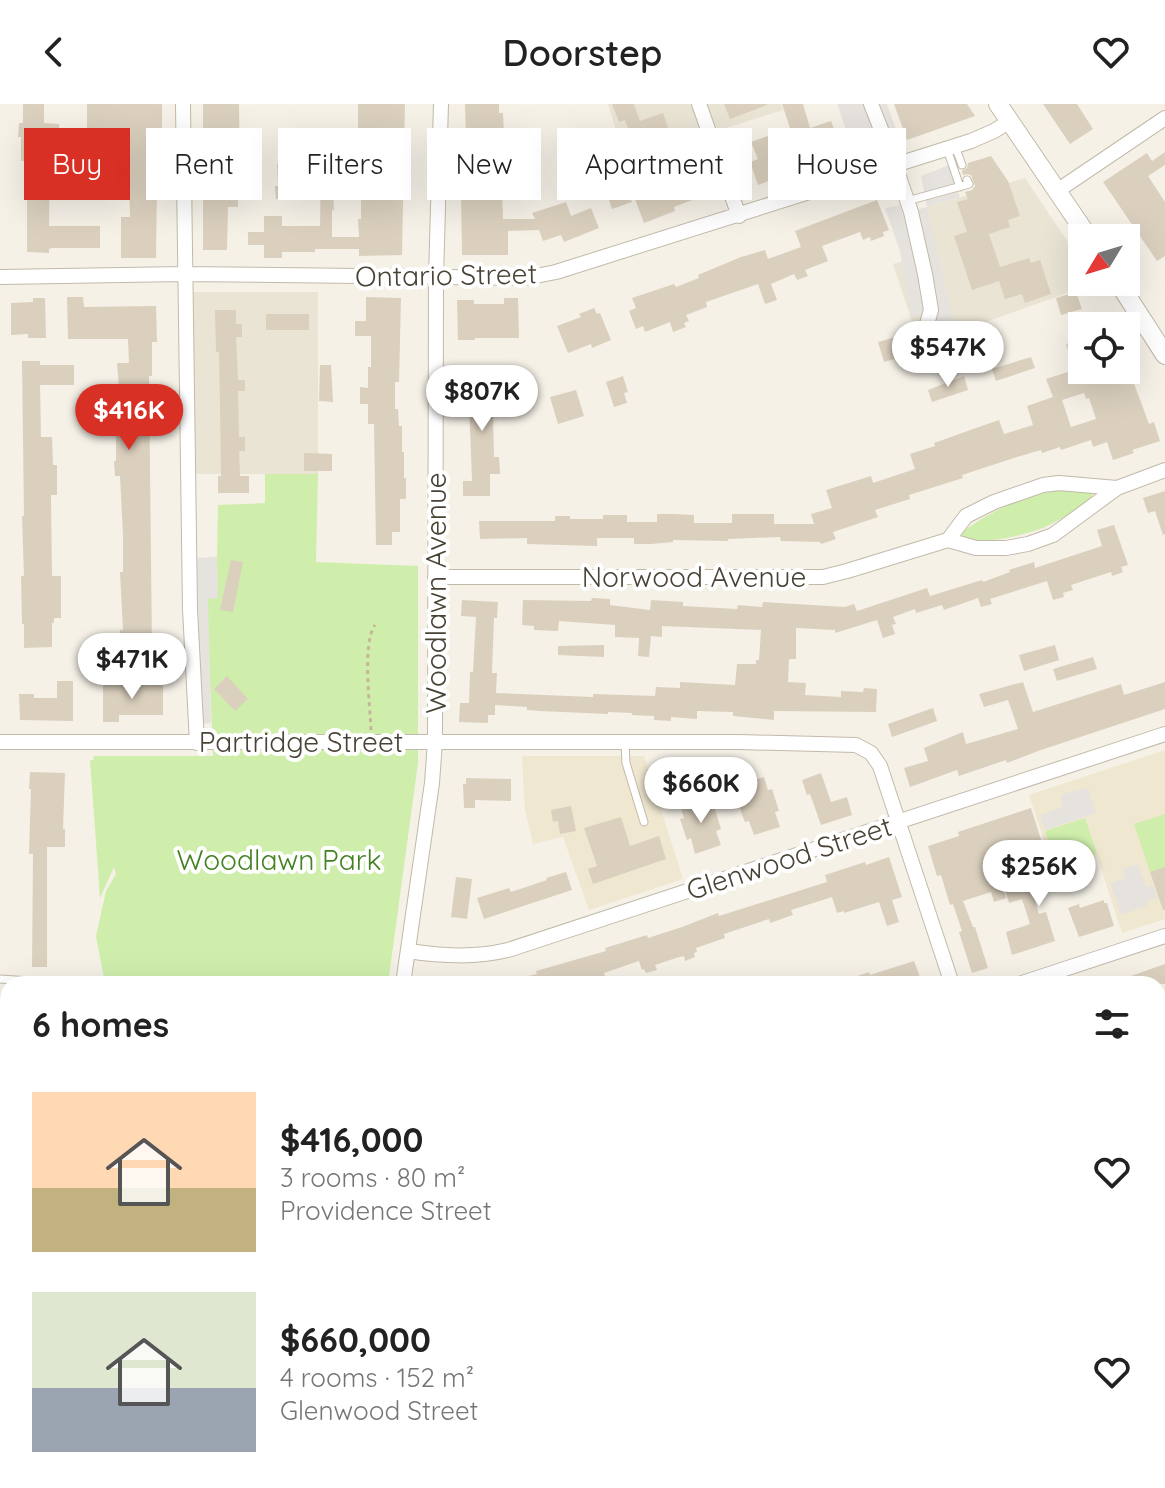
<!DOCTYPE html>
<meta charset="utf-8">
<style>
:root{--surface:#fff;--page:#f6f6f6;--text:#222;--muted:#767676;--accent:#d93025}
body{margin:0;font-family:Quicksand,sans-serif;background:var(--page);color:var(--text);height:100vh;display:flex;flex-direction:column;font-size:30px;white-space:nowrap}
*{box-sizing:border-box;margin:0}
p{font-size:26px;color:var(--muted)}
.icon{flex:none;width:44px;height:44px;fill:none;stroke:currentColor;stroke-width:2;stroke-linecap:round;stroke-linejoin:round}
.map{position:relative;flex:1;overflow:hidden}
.details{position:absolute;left:0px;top:872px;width:1166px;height:512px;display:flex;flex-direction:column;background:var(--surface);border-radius:24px 24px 0 0;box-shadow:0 8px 32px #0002}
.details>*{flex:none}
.banner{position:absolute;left:24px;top:24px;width:1118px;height:72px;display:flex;gap:16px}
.needle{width:52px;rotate:232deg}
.fabs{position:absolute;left:1068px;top:120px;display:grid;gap:16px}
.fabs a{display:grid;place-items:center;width:72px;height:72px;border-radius:0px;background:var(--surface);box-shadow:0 8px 32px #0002;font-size:40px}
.price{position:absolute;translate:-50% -68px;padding:0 18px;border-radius:28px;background:#fff;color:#222;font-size:26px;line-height:52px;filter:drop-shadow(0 2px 4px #0008)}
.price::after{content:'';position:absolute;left:50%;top:48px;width:24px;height:18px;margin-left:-12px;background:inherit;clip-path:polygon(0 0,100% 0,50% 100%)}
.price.current{background:var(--accent);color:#fff}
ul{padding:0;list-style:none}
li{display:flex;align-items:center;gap:24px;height:200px;padding:0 32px}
li span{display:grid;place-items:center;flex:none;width:224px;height:160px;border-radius:0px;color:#555}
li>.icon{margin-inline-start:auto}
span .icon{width:96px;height:96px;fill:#fffc;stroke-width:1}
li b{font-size:34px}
h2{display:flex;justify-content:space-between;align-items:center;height:96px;padding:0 32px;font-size:34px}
.chip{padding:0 28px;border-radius:0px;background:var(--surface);box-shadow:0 8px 32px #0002;font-size:28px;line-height:72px}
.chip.current{background:var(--accent);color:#fff}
header{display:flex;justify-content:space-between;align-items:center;height:104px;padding:0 32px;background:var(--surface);font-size:36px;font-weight:600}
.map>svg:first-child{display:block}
</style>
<header><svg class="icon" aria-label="back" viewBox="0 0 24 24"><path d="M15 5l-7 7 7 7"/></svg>Doorstep<svg class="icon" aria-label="heart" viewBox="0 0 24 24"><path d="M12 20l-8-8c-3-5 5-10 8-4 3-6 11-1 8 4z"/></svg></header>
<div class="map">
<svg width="1165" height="1384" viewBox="0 0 1165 1384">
<rect width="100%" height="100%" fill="#f5f1e7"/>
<path fill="#eae4d5" d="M608,0H781L783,6L625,56Z
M1025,74L1082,159V178L1096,179L980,220L930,271L893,160L926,150L914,107Z
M193,188H318V370H193Z"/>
<path fill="#f0e7d0" d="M1165,646V815L1122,829L1097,752L1054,766L1029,691Z
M522,652H644L683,775L589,806L563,733L533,740L525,706Z"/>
<path fill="#cfeeac" d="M265,370H318L316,458L418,462V659L388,880H105L96,832L106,787L116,770L114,763L100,794L90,656H94L93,652H213L205,454L217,453L218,401L265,399Z
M1071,385L1090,386L1093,390L1091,395C1077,404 1063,415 1047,422C1030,430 977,444 961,431L962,428C996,404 1029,388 1071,385Z
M1165,710V763L1150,768L1134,720Z
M1085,714L1097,749L1057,762L1045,727Z"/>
<path fill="#e6e3df" d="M837,0H887L898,31L854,47Z
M949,61L960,93L927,103L957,235L930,246L920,211L911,214L900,147L885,104L900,101L915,153L914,107L927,103L921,72Z
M217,453L218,494L208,495L211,619L201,620L197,454Z
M1087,683L1096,709L1045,726L1040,711L1063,703L1060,691Z
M1138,760L1146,783L1153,781L1157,794L1146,798L1147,802L1121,811L1110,779L1125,774L1122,765Z"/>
<path fill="#dbd0be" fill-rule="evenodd" d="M23,0H44V19L59,20L60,57H50L49,122H100V144H52L49,145V149L27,148V57H21V33H18L19,19H23Z
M87,0H162V34H161L162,80H157L156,154H121V113H130L129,80L120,81L119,66H121V35H118V25L87,26Z
M203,0H239L240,78H238V103H228L227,146H203Z
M358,0H405L402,151L359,152V145H315V148H282V154H264V141H248V128H264V112H282V122H320L321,58H332L334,106H332V133H359L358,115H361V92H364V72H372V50H365V24H358Z
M465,0H499V9H503L506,73H510V86H502L503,115H535L532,109L566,98L571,112L591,104L599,124L564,138L561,131L543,137L539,126L508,127V151H462L461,91H466L467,73Z
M612,0H634L640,17L663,9L671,32L640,44L639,40L634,42L625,16L619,18Z
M724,0H767V1L730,15Z
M782,0H803L810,24L831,17L843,50L758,81L750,58L758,55L751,38L790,24Z
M894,0H967L975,12L907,36Z
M1043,0H1077L1093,25L1070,40Z
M322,30H338V56H322Z
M685,38L692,56L689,57L703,92L674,103L675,107L644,119L632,87L649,81L652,89L684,76L672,43Z
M1165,48V61L1148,72L1165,98V152L1157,157L1103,78L1147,49L1152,57Z
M616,49L632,98L612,105L596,56Z
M991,52L1008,77L1020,112L1008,116L1010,123L989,130L1000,163L1029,154L1031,159L1040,156L1051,190L1025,199L1022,190L1005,195L999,177L972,186L954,132L967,128L957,98L968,95L965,88L972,86L975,82L971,71L967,70L963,71L962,67L967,64L968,59Z
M290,59L289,95H276L275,82H278L277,60Z
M877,96L889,126L883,128L884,132L871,137L870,133L863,136L860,128L822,142L828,157L805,166L808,172L797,176L794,170L771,180L777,196L765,200L758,180L706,198L707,203L686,211L689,217L684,219L686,223L673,228L670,218L645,228L643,222L636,225L629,207L636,204L632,194L674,180L676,183L699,174L698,171L741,153L765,146L768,155L801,143L795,127Z
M1076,188L1082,205L1061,211L1056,194Z
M67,193H83L84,203L156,202L157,238H152V272H149L152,545L120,546V526H123L120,468H123V431L120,372H115L114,357H116V331H124L123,296H120L117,259H129L128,235H68Z
M366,193L401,194L399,278H395V305H398L399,322H402V348H404V374H406V395H400V428H392V441H376L374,320H368V300H360V283L368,284V263H371V232H355V217H366Z
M33,194H45L46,234H28V230L11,231V199L33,198Z
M504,194H518L519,234H475V236H458L457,196H474V200H504Z
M594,204L597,210L600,209L611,236L592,244L591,240L568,249L557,222L581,213L579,210Z
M215,206H236V220H242V233H236L238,276H245V287H238L239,333H245V347H239L240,372H249V389H218V372H221L220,303L219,248H216Z
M266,210H309V226H266Z
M903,231L909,251L884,258L878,238Z
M1082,234V266H1129L1149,320L1154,318L1160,337L1132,346L1134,349L1113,356L1107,338L1093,343L1091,336L1061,346L1060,343L1042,349L1041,346L1017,353L962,371L963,374L909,391L910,395L875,406L878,413L833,428L836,435L821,440L820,438L781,437L780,433L728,435V437L673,436V438L651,440H634V434H597V442L527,440V434L480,435L479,417H555V412H570V415H603V411H627V418H657V410H673L694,411V419H732V410H774V420H814L811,410L832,404L826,386L871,372L873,379L915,365L910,350L935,342L934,339L979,323L999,316L1004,330L1033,321L1027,302L1053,293L1046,275L1074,266L1066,240ZM1084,289L1086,295L1089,294L1096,315L1071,323L1062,296Z
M1031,253L1035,264L996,277L992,265Z
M22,257H40V261H74V281H40L41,333H52L53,361H57V391H51L52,472H61V514H54V519H52V543L24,544V520H22L21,472H24L22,412H24Z
M320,261H331L333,298L319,297Z
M471,264H494L496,313H493L494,353H499L500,370H490V392H463V377H472L469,297H471Z
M623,272L628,288L624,289L627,299L614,303L606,278Z
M964,272L968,286L932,298L928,286Z
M576,286L584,312L558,320L550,293Z
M304,349L332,350V367H304Z
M1165,387V430L1163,431L1155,407L1148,409L1143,394Z
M1114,421L1128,461L1121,463L1123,468L1112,472L1111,468L1071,481L1073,486L1063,489L1064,493L1053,496L1047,477L990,495L992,500L981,503L978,494L944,506L942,501L916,509L915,505L893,513L896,520L892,521L895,530L883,534L877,516L835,529V526L796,524V555H789L788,578L806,579L805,591L841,593V587L863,588L864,584L877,585L876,608L774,607V616L733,612V608L697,607V615L671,613V617L654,616V612L632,611V609L608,608V610L540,607L527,606V603L495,601V611H488V619L459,618L460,599H469L470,568H473L476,513L461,512L462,496L498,498L497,514H494L492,569H497L496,589L593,593V590L655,592L656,583L680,584V578L735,581L737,560H756V556H759L761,526L662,522V533L651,532L649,553L638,552L639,534L615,533V521L559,517L558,527L534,526V522L522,521L523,496L591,497L592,494L610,495V501L650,506L651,496L683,498V502L737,505L738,501L762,503L763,498L845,503L854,500L857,507L927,484L930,492L982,476L983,478L1010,468L1009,466L1034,458L1035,464L1102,442L1097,426Z
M231,456L243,458L233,508L220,506Z
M604,541V553L558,551V542Z
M1055,541L1059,556L1024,567L1019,551Z
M1093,553L1097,565L1057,577L1053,565Z
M227,572L248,595L235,607L214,585Z
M57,577H73V617L20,616L19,590H34V594H57Z
M1023,578L1033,608L1121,580L1124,591L1165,578V605L1041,646L1007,659L1006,656L959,672L957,666L910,683L904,664L928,657L924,644L963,628L966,640L1018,625L1008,596L984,603L979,590Z
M123,579L163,581V611H119V618H103V581H123Z
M933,604L937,617L892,633L888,620Z
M30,668L65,669L63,725H65V743H47V863H32L33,750H29L31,685H29Z
M821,669L831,698L847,693L852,711L821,721L810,690L807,691L802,676Z
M764,673L768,686L772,685L779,707L775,708L780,723L754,731L749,717L745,718L742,711L738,695L742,694L738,681Z
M466,674L511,675V697L475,696V704H464L463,680H466Z
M705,692L709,704L714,702L721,725L716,727L721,741L695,750L691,734L687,736L680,715L684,714L680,700Z
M571,702L576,727L560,730L558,717L553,718L551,706Z
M1031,704L1044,745L995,761L1006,794L994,798L991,788L963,797L973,823H975L988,864L972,869L959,828L962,827L953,800L950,801L941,771L937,772L928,742L959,732L958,728Z
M621,713L630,742L659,732L666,755L593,780L588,765L597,762L584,724Z
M889,753L902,793L892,796L899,818L887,822L879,798L844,809V807L837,809L832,793L791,806L793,811L770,819L769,815L724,830L725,834L696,844L697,848L694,849L695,853L685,857L684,852L676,854L655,861L657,866L646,869L644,865L642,866L639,857L604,869L606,875L590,880H515L514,875L537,870L536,867L606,847L605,844L647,831L648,834L682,823L718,809L719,812L827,778L825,771L865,758L866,761Z
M1088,757L1092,770L1047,784V786L1033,790L1039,810L1046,808L1055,837L1012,851L1006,828L1030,820L1022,795L1009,799L1005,786Z
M1165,763V806H1163L1150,768Z
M566,768L572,786L484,815L477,794L509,784L511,788L547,776L546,774Z
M456,773L472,775L467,815L451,813Z
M1104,796V799H1107L1114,822L1079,833L1068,804L1079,800L1080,804Z
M914,857L920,873L897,880H840V878L869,868L870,871Z
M1165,860V880H1115L1114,878Z"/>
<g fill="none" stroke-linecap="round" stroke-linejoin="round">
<g stroke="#c2baa9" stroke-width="9">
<path id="service" d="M955,42L962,61
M947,45L960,83
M907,97L969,80L967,76
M625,639L626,659L644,718
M0,875L79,880
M0,1049L8,1041
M292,1376L293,1384"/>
</g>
<g stroke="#c2baa9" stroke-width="16">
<path id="minor" d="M183,0L190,505L197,639
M699,0L739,112
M871,0L895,61L911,108L925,170L931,206L925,227
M1057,87L1165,14
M0,173L184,170L526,174L556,168L971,37L994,27L1010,17
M948,436L966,412L994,398L1043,381L1059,379L1117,384
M435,473H823L847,467L948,436L976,444H1006L1028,440L1053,431L1117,384L1165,366
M0,638H739L856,641L871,649L880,662L952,880
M408,847C442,852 474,854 508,846L1165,630
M403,880L432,679L435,638L436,173L441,0
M1019,880L1165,832
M1158,1035L1165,1032
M0,1176L8,1171
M1158,1235L1165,1233
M0,1346L8,1376
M188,1376L189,1384
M398,1376L399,1384
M614,1384V1376
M822,1384V1376
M1022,1384V1376"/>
</g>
<g stroke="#c2baa9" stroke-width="20">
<path id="tertiary" d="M998,0L1089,134
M1118,178L1165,251"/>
</g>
<path stroke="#c5b698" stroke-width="3" stroke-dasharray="4 4" stroke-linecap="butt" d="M371,626C370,602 362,538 375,521"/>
<use href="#service" stroke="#fff" stroke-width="7"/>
<use href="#minor" stroke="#fff" stroke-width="14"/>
<use href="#tertiary" stroke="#fff" stroke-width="18"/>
</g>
<g text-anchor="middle" stroke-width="8" stroke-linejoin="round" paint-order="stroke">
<g font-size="28" fill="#494235" stroke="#fff">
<text transform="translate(446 171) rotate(-1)" y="10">Ontario Street</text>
<text x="694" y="483">Norwood Avenue</text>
<text transform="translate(436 489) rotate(-90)" y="10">Woodlawn Avenue</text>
<text x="301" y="648">Partridge Street</text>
<text transform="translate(789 754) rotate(-18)" y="10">Glenwood Street</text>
</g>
<g font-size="28" fill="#448221" stroke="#fff">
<text x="279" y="766">Woodlawn Park</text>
</g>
</g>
</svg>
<div class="fabs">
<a><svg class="needle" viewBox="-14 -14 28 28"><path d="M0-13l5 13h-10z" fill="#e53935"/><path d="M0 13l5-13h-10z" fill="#767676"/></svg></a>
<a><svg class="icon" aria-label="locate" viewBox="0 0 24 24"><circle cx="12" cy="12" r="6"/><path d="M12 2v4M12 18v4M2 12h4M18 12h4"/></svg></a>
</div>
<b class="price" style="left:948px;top:285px">$547K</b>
<b class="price" style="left:482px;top:329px">$807K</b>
<b class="price current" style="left:129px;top:348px">$416K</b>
<b class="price" style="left:132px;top:597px">$471K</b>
<b class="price" style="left:701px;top:721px">$660K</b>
<b class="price" style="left:1039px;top:804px">$256K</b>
<div class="banner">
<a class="chip current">Buy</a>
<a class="chip">Rent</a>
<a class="chip">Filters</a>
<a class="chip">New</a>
<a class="chip">Apartment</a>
<a class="chip">House</a>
</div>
<section class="details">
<h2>6 homes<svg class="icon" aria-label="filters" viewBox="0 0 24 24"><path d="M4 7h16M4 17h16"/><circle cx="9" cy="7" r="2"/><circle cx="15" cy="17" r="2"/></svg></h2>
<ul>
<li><span style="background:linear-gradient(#ffd9b3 60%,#c2b280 0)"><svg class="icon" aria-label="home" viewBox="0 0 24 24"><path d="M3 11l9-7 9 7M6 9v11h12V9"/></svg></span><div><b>$416,000</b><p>3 rooms · 80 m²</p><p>Providence Street</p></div><svg class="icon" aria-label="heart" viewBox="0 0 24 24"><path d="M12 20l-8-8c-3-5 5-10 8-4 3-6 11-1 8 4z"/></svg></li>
<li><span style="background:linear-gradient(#dfe7d0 60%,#9aa5b1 0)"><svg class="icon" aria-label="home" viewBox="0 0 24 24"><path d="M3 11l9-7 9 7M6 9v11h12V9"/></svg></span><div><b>$660,000</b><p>4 rooms · 152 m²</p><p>Glenwood Street</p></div><svg class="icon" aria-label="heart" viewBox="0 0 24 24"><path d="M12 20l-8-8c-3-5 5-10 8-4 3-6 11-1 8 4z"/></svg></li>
</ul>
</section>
</div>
